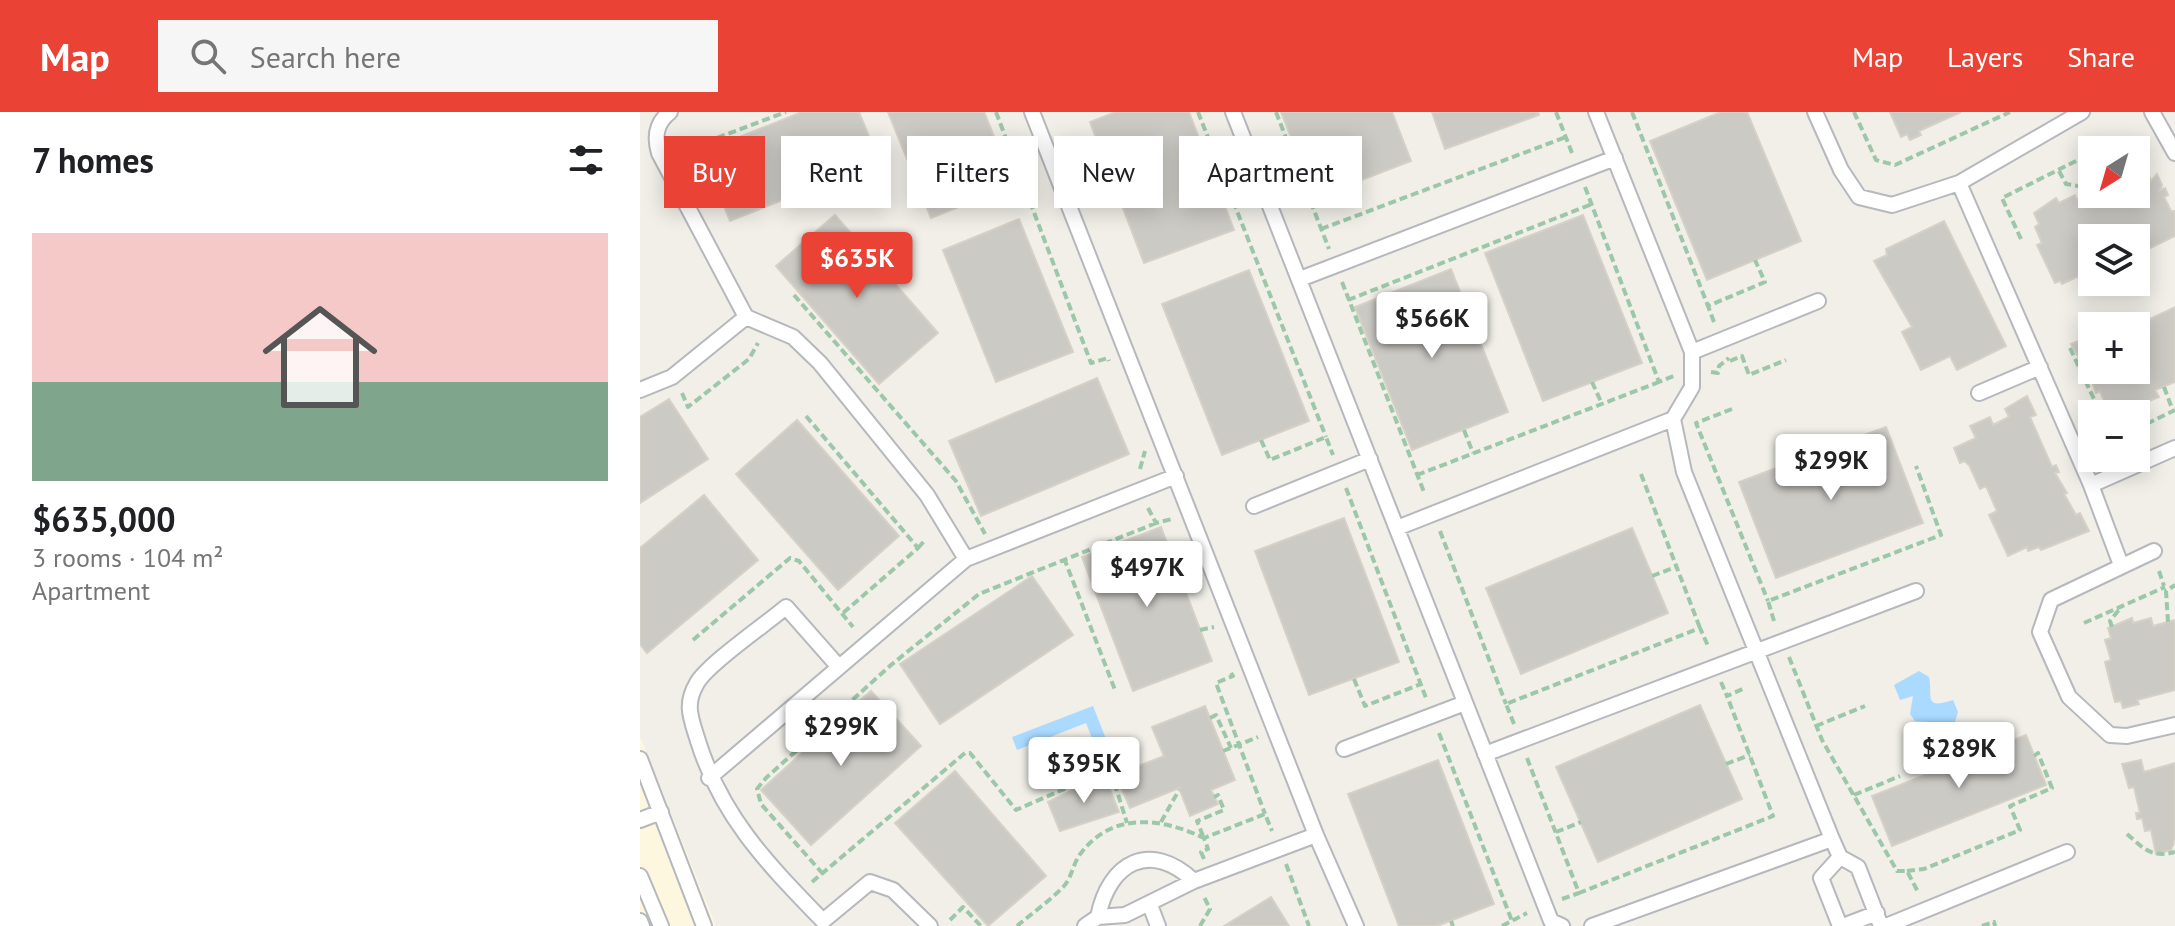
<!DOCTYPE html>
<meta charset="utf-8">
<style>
:root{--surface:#fff;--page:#f6f6f6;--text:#202124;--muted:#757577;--accent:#ea4335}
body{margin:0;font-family:"PT Sans",sans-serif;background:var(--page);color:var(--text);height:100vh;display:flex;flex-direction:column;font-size:30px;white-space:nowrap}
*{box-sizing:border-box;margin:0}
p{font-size:26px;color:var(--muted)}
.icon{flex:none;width:44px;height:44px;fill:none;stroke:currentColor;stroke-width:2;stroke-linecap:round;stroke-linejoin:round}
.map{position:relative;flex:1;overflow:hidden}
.sheet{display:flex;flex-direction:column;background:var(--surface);width:640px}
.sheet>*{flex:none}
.guide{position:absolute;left:24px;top:24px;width:760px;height:72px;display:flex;gap:16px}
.needle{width:52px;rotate:217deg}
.controls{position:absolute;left:1438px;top:24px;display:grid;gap:16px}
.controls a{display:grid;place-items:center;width:72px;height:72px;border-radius:0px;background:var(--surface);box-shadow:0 4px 20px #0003;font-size:40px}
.price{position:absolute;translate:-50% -68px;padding:0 18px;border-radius:8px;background:#fff;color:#222;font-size:26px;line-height:52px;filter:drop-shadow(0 2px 4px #0008)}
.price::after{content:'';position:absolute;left:50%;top:48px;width:24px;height:18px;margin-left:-12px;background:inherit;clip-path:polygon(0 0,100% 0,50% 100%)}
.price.on{background:var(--accent);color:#fff}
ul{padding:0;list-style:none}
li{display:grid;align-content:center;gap:16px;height:424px;padding:0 32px}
li span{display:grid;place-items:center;height:248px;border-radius:0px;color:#555}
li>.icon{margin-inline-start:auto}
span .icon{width:144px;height:144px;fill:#fffc;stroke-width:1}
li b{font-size:34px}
h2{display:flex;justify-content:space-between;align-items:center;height:96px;padding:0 32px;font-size:34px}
.chip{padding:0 28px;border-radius:0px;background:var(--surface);box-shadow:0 4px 20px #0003;font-size:28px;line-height:72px}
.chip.on{background:var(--accent);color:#fff}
header{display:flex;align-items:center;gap:48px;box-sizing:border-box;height:112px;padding:0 40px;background:var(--accent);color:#fff}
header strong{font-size:38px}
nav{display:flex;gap:44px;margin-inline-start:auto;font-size:28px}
.search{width:560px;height:72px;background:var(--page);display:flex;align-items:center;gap:20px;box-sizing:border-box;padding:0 28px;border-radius:0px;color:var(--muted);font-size:30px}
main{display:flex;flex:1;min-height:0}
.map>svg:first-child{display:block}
</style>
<header>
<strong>Map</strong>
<div class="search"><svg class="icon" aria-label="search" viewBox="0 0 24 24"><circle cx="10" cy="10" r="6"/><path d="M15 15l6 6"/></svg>Search here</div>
<nav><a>Map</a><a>Layers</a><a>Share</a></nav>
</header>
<main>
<section class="sheet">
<h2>7 homes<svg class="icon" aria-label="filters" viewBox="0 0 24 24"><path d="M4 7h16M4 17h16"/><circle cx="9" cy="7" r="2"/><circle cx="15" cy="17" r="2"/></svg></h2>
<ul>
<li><span style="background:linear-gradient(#f6c9c9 60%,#7fa58c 0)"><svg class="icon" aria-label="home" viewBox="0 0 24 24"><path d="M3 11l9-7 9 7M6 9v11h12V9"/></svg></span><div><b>$635,000</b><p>3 rooms · 104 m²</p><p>Apartment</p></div></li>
</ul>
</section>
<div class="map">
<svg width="1535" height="814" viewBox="0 0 1535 814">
<rect width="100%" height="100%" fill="#f1efe8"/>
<path fill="#fef7e0" d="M0,624L76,814H0Z"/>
<path fill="#aadaff" d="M1279,559L1289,565C1293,585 1283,598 1313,588L1318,600L1315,610L1324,629L1313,632L1310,627L1300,628L1295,640L1285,642L1281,627L1290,616L1288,610L1275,609L1270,602L1273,584L1260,588L1254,573Z
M453,594L472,642L460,646L446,611L377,638L372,625Z"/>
<path fill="#cccac5" stroke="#d6d1c6" stroke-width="2" d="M162,0H219L239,49L90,109L62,40Z
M248,0H344L374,73L291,106Z
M476,0H549L594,118L504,151L450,10Z
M641,0H752L771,49L675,86Z
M792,0H898L899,3L805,37Z
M1081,0H1107L1161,129L1067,168L1010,29Z
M1250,0H1321L1279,19L1281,23L1270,28L1267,22L1261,25Z
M1496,46L1498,51L1502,49L1511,69L1517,62L1522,73L1520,78L1525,76L1528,83L1524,85L1531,99H1535V124L1496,143V126H1452V158L1422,172L1420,169L1415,171L1397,133L1402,131L1395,115L1399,112L1394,101L1416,86L1419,91L1435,83L1438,90L1455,82H1496Z
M195,103L298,221L239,272L136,154Z
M943,103L1002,251L903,289L845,141Z
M379,107L433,240L356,270L303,138Z
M1304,109L1366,234L1317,258L1310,244L1281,258L1262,220L1272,215L1234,149L1247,143L1246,137Z
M811,157L868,300L772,338L715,195Z
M609,158L669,309L582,343L522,192Z
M1535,195V270L1515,278L1519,285L1492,296L1495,302H1476L1470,289L1465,291L1460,279L1456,281L1446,252L1443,253L1431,232L1450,224L1452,258H1496L1497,207L1504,205L1506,209Z
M457,266L489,342L341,404L309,329Z
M1387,284L1396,303L1390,305L1412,355L1416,353L1419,360L1415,361L1427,381L1424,382L1436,403L1440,401L1449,419L1401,438L1399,435L1388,439L1387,435L1368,444L1349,403L1357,399L1346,374L1340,377L1329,353L1324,349L1320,351L1314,336L1336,326L1330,314L1350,305L1353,313L1369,305L1365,297Z
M29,287L68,347L0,391V305Z
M157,308L259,424L198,478L96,362Z
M1246,315L1283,411L1136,466L1099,370Z
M64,383L118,448L7,541L0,532V436Z
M704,406L759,550L669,583L615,439Z
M521,415L572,549L493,579L442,445Z
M992,416L1028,501L881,562L846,476Z
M392,464L433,523L300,612L260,552Z
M1492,506L1493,511L1511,506L1513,514L1535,508V578L1497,588L1499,592L1483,596L1481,589L1475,590L1465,550L1471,548L1465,528L1471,526L1468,516Z
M231,579L281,634L171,733L121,678Z
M1060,593L1102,687L958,750L916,655Z
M565,594L595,668L571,678L578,692L550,704L539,676L490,696L476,663L524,644L512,615Z
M1386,623L1406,673L1252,734L1232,684Z
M798,648L854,792L797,814H759L708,682Z
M1501,648L1504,660L1535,651V728L1531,738L1516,742L1511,718L1505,719L1502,706L1497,707L1496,701H1500L1494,675L1489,676L1482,652Z
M315,659L406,764L348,814L255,711Z
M464,663L479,700L420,719L408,690Z
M631,785L649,814H584Z"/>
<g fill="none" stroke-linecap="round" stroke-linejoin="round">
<g stroke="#b5b8bc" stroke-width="18">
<path id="lane" d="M392,0L676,723L554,769L485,803L458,805L445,814
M593,0L911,809L922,814
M956,0L1052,240V275L1033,307L1044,360L1192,727L1200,745L1218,755L1241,814
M1175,0L1201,58L1219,85L1252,93L1319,71L1442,0
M1512,0L1535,41
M1319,71L1451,373L1481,453
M660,167L975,46
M106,205L153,225L180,251L287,383L326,447
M1052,240L1178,189
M0,278L32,265L106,205L19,41C14,24 16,11 30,0
M1339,281L1400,255
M1451,373L1535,336
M614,394L730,347
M757,416L1033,307
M1514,439L1411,488L1400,520L1429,585L1470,623L1487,624L1535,613
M198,554L146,495C126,512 68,552 57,571C44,593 51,606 58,629C82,706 128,752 183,809L230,770L253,778L290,814
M704,637L825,591
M845,642L1276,479
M0,647L64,814
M69,666L326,447L536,364
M0,708L21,700
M676,723L716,814
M1200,745L1181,766L1200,814
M0,764L21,814
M510,793L518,814
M458,805C469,750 510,728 554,769
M0,809L2,814
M952,814L1192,727
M1203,814L1237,801
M1246,814L1427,740"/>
</g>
<path stroke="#9cc7a9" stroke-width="4" stroke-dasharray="8 4" stroke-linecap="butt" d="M356,0L451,251L468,246L469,249
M558,0L686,325
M636,0L689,137
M916,0L932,41
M992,0L1068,194
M1214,0L1236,48L1255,53L1370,0
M66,30L146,0
M1456,38L1473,26L1481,38
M1419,59L1426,72L1445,75L1452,82
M945,75L1019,270L1036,263
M681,117L926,25
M1381,127L1362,86L1452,41
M702,170L784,380
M154,183L316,369L345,422
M708,188L952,92
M1074,210L1068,194L1125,170L1115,148
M1430,236L1461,302
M1090,249L1102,244L1109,263L1146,248
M1071,260L1078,261L1079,254L1089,246
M952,270L962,292
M1524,275L1533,299
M42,281L48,295L109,247L118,231
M1092,297L1056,311L1128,489
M166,304L278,436L202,502
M1496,317L1535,298
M824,318L833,341
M621,328L630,348L686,325L693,343
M500,357L505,339
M1001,362L1060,516
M777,363L1019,270
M706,376L786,586
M508,396L516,411L532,407
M800,419L866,592
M278,436L286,427
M424,446L475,578
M537,457L549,451
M1519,459L1524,474
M1012,464L1036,455
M1134,509L1128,489L1301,423L1276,354
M1528,510L1526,479L1535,473
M1444,511L1525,475
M1472,515L1470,509L1482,494
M560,518L574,515
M53,528L150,446L159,449L213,515
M1149,545L1182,628L1257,759H1267L1278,780
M591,561L593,564L576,571L625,702
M714,567L725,594L781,572
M1081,570L1087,584L1105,576
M570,606L576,603L591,636
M874,612L866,592L1060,516L1068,534
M1176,614L1225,594
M799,621L872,809
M583,639L618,625
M887,646L939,781L1133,704L1087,584
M1086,652L1110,643
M1214,683L1260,664
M521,710L539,678
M916,720L941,710
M1487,722C1505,738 1512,746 1535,740
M563,724L557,709L584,698L578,683L574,685
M564,747L561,740L568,737L564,726L625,702L632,719
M646,752L669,814
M1267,759L1284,757L1380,718L1370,694L1412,676L1398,641L1394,644
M183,762L121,692L117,677L126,666L251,553L339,482L516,411
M172,770L325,641H330L376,698L470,657L487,711
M922,787L939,781
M310,808L323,795L341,814
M811,809L813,814
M377,814C392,801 410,789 424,774C432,765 433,751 441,741C473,699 522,706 564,726
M560,814L570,797L564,785
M862,814L887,801
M1342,814L1354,810L1355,814"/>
<use href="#lane" stroke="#fff" stroke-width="14"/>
</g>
</svg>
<div class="controls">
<a><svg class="needle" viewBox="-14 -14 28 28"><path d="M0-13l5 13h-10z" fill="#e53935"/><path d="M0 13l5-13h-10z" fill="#757577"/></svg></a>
<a><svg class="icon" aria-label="layers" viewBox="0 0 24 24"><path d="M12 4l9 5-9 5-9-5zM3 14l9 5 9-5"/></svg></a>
<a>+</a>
<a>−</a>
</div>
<b class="price on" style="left:217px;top:188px">$635K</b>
<b class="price" style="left:792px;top:248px">$566K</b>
<b class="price" style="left:1191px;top:390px">$299K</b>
<b class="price" style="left:507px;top:497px">$497K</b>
<b class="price" style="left:201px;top:656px">$299K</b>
<b class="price" style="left:1319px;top:678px">$289K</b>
<b class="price" style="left:444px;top:693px">$395K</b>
<div class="guide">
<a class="chip on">Buy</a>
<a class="chip">Rent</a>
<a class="chip">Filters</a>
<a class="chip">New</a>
<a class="chip">Apartment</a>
</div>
</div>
</main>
